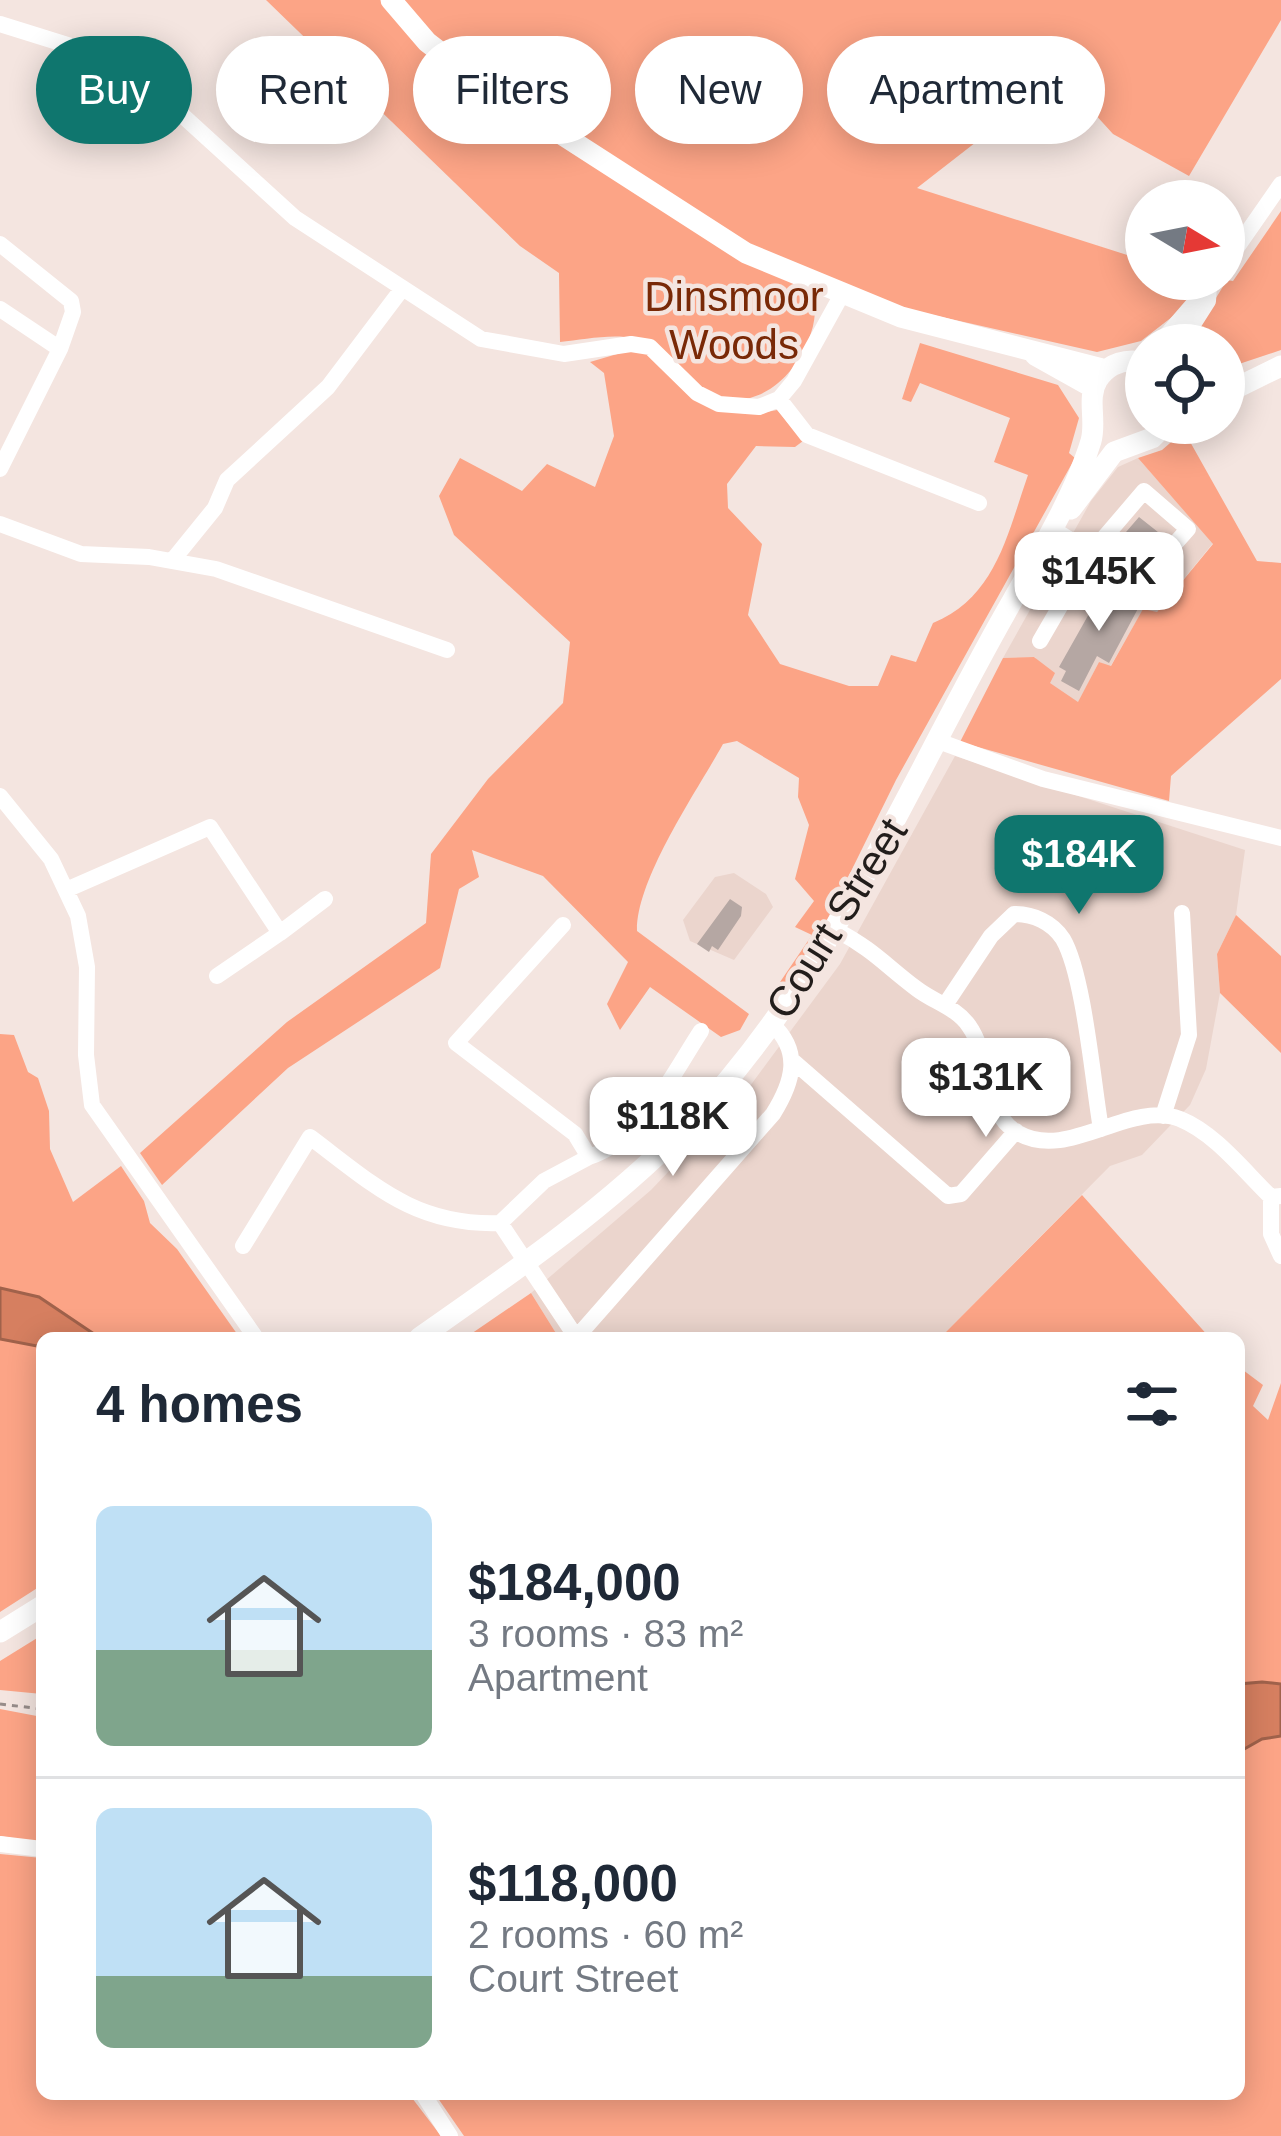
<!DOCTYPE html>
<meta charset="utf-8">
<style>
:root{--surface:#fff;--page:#f6f6f7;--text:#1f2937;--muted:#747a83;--line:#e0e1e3;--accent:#0f766e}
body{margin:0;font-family:Arial,sans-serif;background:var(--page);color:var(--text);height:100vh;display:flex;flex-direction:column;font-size:45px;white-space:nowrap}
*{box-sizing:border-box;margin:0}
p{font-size:39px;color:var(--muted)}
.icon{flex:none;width:66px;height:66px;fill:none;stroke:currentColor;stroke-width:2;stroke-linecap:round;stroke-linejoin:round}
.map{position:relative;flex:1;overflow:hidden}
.sheet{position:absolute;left:36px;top:1332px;width:1209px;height:768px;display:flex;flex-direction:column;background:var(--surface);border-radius:18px;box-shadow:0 6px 30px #0003}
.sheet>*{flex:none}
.top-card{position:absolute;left:36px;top:36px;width:1209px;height:108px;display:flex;gap:24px}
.needle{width:78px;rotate:100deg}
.fabs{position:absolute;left:1125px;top:180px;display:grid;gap:24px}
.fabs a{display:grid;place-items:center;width:120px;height:120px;border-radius:50%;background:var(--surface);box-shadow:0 6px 30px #0003;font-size:60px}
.price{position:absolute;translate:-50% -102px;padding:0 27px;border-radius:24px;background:#fff;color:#222;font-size:39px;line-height:78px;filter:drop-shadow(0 3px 6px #0008)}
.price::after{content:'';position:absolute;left:50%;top:72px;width:36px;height:27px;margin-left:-18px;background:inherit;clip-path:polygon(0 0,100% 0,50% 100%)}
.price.on{background:var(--accent);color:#fff}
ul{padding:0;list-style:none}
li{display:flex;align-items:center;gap:36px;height:300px;padding:0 60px}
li+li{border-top:3px solid var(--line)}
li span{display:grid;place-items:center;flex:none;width:336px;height:240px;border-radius:18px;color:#555}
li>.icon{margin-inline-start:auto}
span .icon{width:144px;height:144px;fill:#fffc;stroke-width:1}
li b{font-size:51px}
h2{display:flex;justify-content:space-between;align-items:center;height:144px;padding:0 60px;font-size:51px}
.chip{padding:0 42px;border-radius:54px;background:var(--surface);box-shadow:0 6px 30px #0003;font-size:42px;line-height:108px}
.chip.on{background:var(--accent);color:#fff}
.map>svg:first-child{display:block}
</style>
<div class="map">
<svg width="1281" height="2136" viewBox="0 0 1281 2136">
<rect width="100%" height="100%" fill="#f4e5e0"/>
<path fill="#ebd5cd" d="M1138,458L1213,543L1156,613L1143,610L1110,667L1099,662L1078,703L1049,683L1035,657L1003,658L1091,501L1118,467Z
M955,756L1245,850L1236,915L1217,954L1220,993L1206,1069L1190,1105L1142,1155L1110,1166L940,1338H559L531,1293L651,1190L750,1086L840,964Z
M734,873L766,894L773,907L734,960L690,941L683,920L715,877Z"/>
<path fill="#fca486" d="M266,0H1281V20L1189,176L1113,134L1073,90L1007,118L917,188L1146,261V279H1201L1181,310L1141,341L1097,352L880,303L816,278C815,295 817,317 811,333C795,382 747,420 699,388C681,377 670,353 652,344C625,330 588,339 560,342L559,273L520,246Z
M1281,211V350L1224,369V345H1187L1227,280L1233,281Z
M920,343L1058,385L1079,418L1069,453L1075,458L896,780L825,924L784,985H778L812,935L795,927L814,901L795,879L809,825L798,797L799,778L737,741L723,744C697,791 636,879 637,931L749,1014L740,1030L721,1037L650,987L620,1030L607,1004L628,962L543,876L472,850L479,877L459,889L440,968L288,1068L162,1185L140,1153L287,1022L426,923L431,854L488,779L563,703L570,642L454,535L439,496L460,458L522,491L547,464L595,487L614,436L604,373L590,362L624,352H647C687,396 714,423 777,410L803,441L795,447L756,446L727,484L728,508L762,544L748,615L780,664L849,686H878L891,655L916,662L933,623C996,597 1007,535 1028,475L994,462L1010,418L920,383L911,402L902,399Z
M1184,431L1257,561L1281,563V679L1171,776L1169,801L960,742L1003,658L1034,657L1055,673L1050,683L1078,702L1099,662L1111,666L1143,609L1157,612L1213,544L1138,458L1162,450Z
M1236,915L1281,956V1053L1220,993L1217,954Z
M0,1034L14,1035L28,1072L38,1078L49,1111L50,1149L73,1202L121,1166L144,1201L150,1223L177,1249L240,1338H100L39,1297L0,1288Z
M1082,1195L1210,1338H940Z
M531,1293L559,1338H465Z
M8,1338L42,1347V1585L0,1612V1339Z
M1239,1367L1263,1385L1253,1406L1268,1420L1281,1383V1684H1239Z
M42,1635V1694L0,1690V1661Z
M0,1709L42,1717V1843L0,1836Z
M1281,1736V2136H464L435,2094H1239V1752L1262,1739Z
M0,1854L42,1858V2094H409L441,2136H0Z"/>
<path fill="#d67f60" stroke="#a0624b" stroke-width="3" d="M0,1288L39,1297L100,1338H42V1347L0,1339Z
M1262,1682L1281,1684V1736L1262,1739L1239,1752V1684Z"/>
<path fill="#b5a7a3" d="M1139,517L1163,536L1146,556L1120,539Z
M1107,582L1142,601L1109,663L1097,656L1079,691L1061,681L1066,671L1059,667Z
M730,899L742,907L741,916L718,950L712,946L709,952L697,944Z"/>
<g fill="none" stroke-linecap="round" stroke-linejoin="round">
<path stroke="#978c89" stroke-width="3" stroke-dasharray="6 6" stroke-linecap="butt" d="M0,1704L42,1709"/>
<path stroke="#fff" stroke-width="16" d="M0,24L125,63L295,218L481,339L564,354L631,344L650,347L697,393L719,404L759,407L779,399L794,381L841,296
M0,244L71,301L73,312L60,349
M1224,266L1281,184
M0,309L60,349L0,469
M1158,345L1215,279
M1180,345L1208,301L1209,287
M779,399L807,435L979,503
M1144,491L1188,529L1150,572L1113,552L1091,553Z
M0,524L81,554L149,557L216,569L447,650
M172,561L215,508L227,480L328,387L402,289
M1040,641L1091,553L1053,529
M938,741L1043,779L1281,838
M0,796L51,859L78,916L87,967L86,1055L92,1105L256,1338
M66,890L210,827L280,933L217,976
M836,930C874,950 885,965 917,989C934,1002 957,1008 969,1026C992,1058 981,1112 1018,1133C1068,1162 1128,1100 1180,1119C1215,1133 1244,1171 1271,1197L1281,1196
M280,933L325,899
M945,1005L991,936L1014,914C1033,914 1052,922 1063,939C1084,975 1093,1083 1101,1129
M793,1061L948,1196L961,1194L1016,1131
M1163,1116L1189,1035L1182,913
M589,1157C642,1140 672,1075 701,1031
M1271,1197V1234L1281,1256
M500,1223L576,1337
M243,1246L310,1137C374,1185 415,1226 500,1223L544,1181L589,1157L575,1134L456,1043L563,925
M576,1338L773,1114C793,1082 802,1052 772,1024
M0,1844L42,1849
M423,2094L450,2136"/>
<path stroke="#fff" stroke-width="21" d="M391,0L427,42L471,76L746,253L901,317L1106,370
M1035,355L1094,388
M1224,394L1281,366
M1071,509L1114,452L1152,438L1167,423
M419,1338C512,1273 604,1210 684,1129C829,980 905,790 1006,612C1035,560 1074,497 1091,441C1097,420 1086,398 1098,379C1109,363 1127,358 1146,363
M0,1632L42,1606"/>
</g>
<g text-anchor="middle" stroke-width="9" stroke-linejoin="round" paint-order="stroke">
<g font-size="42" fill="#792907" stroke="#f4e5e0">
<text x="734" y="311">Dinsmoor<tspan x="734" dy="48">Woods</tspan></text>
</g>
<g font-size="42" fill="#221d1b" stroke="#f4e5e0">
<text transform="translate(836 918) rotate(-58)" y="15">Court Street</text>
</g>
</g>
</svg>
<div class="fabs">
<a><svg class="needle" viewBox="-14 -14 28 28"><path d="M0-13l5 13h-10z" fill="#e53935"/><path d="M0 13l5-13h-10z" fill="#747a83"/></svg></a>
<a><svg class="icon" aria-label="locate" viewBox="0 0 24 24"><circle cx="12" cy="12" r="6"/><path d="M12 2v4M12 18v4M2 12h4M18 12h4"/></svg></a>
</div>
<b class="price" style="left:1099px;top:634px">$145K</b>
<b class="price on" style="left:1079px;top:917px">$184K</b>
<b class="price" style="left:986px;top:1140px">$131K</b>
<b class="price" style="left:673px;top:1179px">$118K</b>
<div class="top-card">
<a class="chip on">Buy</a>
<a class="chip">Rent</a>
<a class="chip">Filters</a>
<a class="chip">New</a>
<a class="chip">Apartment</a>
</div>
<section class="sheet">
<h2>4 homes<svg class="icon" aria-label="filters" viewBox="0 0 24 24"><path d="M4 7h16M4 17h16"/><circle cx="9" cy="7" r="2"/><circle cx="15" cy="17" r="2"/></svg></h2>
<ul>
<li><span style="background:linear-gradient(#bfe0f5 60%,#7fa58c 0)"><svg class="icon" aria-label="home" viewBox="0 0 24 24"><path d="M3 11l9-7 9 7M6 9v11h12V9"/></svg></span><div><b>$184,000</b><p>3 rooms · 83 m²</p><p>Apartment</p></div></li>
<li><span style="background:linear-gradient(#bfe0f5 70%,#7fa58c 0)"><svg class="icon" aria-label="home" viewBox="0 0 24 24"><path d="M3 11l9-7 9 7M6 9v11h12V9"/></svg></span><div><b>$118,000</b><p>2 rooms · 60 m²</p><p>Court Street</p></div></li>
</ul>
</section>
</div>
